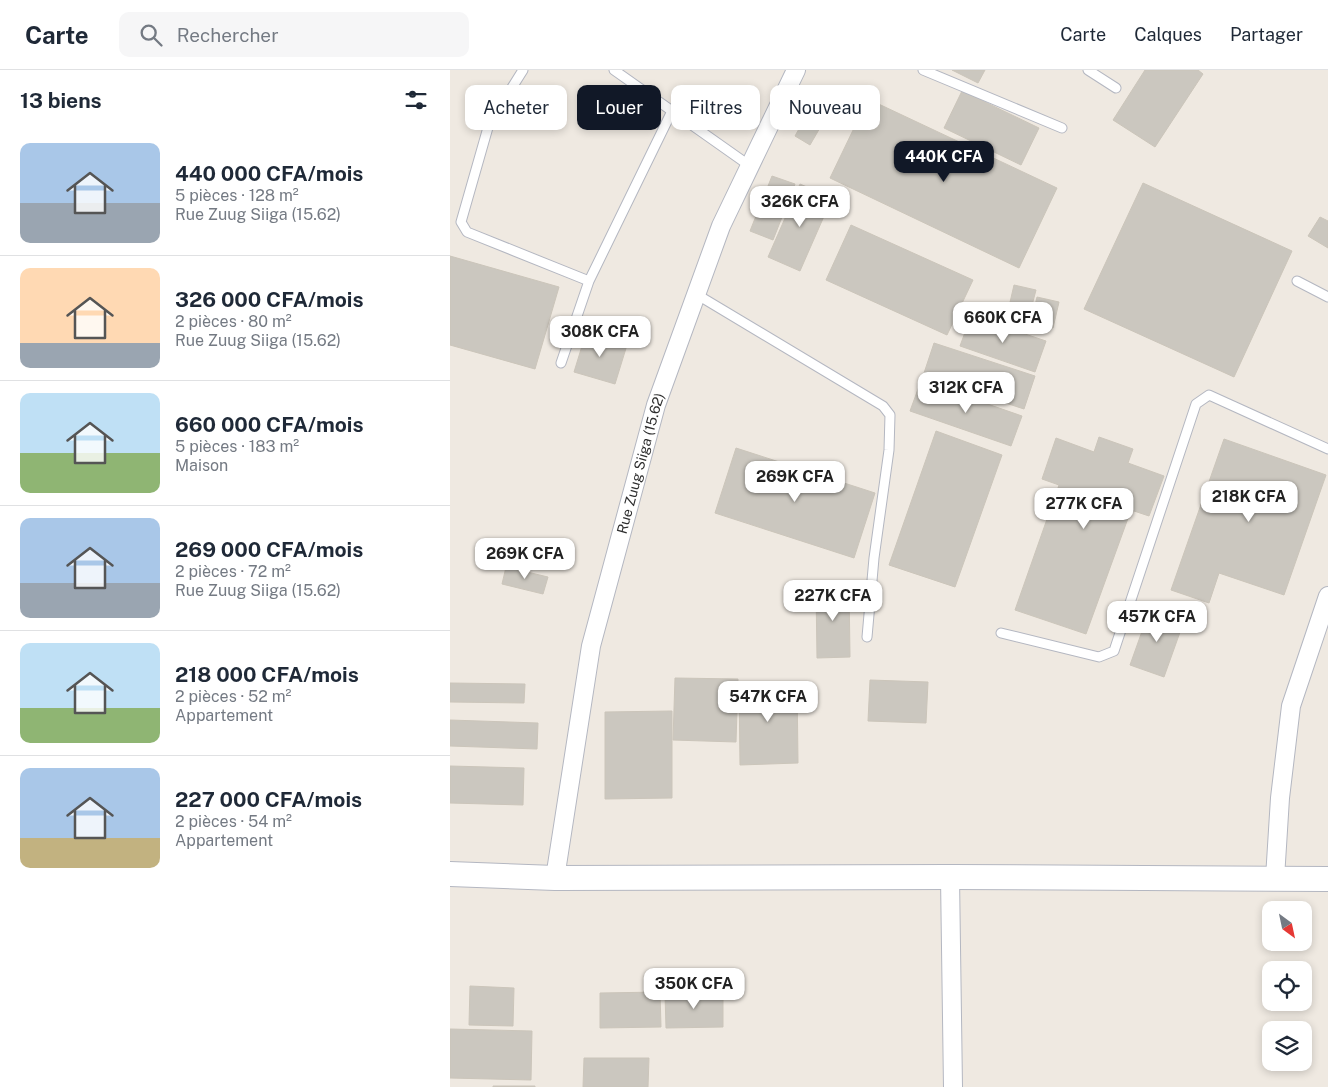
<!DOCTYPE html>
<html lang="fr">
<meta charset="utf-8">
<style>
:root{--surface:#fff;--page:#f6f6f7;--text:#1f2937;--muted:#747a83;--line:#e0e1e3;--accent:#111827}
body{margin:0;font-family:"Public Sans",sans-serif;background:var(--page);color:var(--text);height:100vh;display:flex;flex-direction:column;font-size:19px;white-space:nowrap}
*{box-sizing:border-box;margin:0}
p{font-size:16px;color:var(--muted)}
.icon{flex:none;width:28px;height:28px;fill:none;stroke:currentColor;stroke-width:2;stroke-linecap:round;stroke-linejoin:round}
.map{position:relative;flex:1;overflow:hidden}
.details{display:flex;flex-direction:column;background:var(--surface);width:450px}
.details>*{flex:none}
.top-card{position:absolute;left:15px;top:15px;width:475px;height:45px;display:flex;gap:10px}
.needle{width:32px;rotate:147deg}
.controls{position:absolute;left:812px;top:831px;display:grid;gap:10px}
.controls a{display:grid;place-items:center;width:50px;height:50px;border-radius:10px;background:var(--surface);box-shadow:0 2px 8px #0003;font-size:25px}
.price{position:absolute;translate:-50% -42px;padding:0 11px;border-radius:10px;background:#fff;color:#222;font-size:16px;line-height:32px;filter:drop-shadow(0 1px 2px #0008)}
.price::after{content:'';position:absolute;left:50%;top:30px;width:15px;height:11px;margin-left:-8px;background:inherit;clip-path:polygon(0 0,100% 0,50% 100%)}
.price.current{background:var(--accent);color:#fff}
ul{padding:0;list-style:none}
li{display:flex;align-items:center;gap:15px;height:125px;padding:0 20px}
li+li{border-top:1px solid var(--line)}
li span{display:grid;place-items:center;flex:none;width:140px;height:100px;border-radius:10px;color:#555}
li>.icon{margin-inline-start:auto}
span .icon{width:60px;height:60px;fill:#fffc;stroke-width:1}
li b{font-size:21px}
h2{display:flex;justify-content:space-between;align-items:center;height:60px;padding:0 20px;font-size:21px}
.pill{padding:0 18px;border-radius:10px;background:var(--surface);box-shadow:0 2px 8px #0003;font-size:18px;line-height:45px}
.pill.current{background:var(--accent);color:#fff}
header{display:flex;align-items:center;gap:30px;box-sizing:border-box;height:70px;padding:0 25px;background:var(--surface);border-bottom:1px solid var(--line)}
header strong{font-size:24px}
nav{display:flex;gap:28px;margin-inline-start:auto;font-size:18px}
.search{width:350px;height:45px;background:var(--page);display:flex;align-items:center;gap:12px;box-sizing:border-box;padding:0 18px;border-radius:10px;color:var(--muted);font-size:19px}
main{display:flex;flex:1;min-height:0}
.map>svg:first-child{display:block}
</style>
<header>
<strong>Carte</strong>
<div class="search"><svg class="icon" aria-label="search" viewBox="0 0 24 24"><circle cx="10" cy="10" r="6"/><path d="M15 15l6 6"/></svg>Rechercher</div>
<nav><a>Carte</a><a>Calques</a><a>Partager</a></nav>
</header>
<main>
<section class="details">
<h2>13 biens<svg class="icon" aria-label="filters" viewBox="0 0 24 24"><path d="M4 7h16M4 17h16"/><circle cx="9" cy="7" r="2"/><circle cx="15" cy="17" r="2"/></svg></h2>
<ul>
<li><span style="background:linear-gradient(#a9c7e8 60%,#9aa5b1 0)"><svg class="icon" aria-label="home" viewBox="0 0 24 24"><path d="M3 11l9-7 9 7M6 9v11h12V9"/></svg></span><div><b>440 000 CFA/mois</b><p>5 pièces · 128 m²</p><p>Rue Zuug Siiga (15.62)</p></div></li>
<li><span style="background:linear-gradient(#ffd9b3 75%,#9aa5b1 0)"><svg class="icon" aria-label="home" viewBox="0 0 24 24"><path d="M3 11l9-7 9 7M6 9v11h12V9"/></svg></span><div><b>326 000 CFA/mois</b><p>2 pièces · 80 m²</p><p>Rue Zuug Siiga (15.62)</p></div></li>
<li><span style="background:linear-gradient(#bfe0f5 60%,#8fb573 0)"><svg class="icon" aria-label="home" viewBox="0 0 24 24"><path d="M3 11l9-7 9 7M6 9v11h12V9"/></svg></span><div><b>660 000 CFA/mois</b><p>5 pièces · 183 m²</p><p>Maison</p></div></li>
<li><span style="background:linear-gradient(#a9c7e8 65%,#9aa5b1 0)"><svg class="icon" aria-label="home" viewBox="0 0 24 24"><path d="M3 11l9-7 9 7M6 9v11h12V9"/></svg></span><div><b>269 000 CFA/mois</b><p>2 pièces · 72 m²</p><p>Rue Zuug Siiga (15.62)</p></div></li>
<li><span style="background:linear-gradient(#bfe0f5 65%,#8fb573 0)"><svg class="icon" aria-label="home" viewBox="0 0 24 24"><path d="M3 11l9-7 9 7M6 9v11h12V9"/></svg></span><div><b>218 000 CFA/mois</b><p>2 pièces · 52 m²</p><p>Appartement</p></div></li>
<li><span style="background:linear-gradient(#a9c7e8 70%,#c2b280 0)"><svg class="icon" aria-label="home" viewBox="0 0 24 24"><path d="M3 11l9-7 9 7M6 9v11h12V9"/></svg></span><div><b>227 000 CFA/mois</b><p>2 pièces · 54 m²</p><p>Appartement</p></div></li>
</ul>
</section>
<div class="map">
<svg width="878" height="1017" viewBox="0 0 878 1017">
<rect width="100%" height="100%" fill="#efe9e1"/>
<path fill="#cbc7bf" stroke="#cbc5ba" d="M502,0H535L528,13Z
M695,0H748L753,4L705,77L663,50Z
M373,16L389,25L360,75L345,66Z
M512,21L589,58L571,95L494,58Z
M418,29L607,118L569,198L380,108Z
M322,106L345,114L323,170L300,161Z
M693,113L842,181L784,307L634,239Z
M350,114L382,128L350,201L318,187Z
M870,147L878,151V178L858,166Z
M401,155L523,210L497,265L376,210Z
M0,186L109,217L85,299L0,275Z
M564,215L586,220L579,247L558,241Z
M587,227L609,232L603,258L581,252Z
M521,246L596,271L585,302L510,276Z
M136,263L177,275L165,314L124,302Z
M484,273L585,306L574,339L473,306Z
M471,311L572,346L561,376L460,341Z
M486,361L552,385L505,517L439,495Z
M649,367L683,379L678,393L714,406L699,446L681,440L636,564L565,540L609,415L592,409L606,368L644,382Z
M774,369L876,405L834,525L769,503L759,533L721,520Z
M286,378L425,423L404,488L265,443Z
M56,497L98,507L93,524L52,514Z
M399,517L400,587L367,588L366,518Z
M700,539L734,551L714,607L680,595Z
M225,608L288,609L286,672L223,670Z
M420,610L478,612L476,653L418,651Z
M347,612L348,693L290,695L289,613Z
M0,613L75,614L74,633L0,632Z
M222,641V728L155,729V642Z
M0,650L88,653L87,679L0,676Z
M0,696L74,698L73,735L0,733Z
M20,916L64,918L63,956L19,955Z
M210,922L211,957L150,958V923Z
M273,922V957L216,958L215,924Z
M0,959L82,961L81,1010L0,1008Z
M134,988H199L198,1017H133Z
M43,1016H85V1017H43Z"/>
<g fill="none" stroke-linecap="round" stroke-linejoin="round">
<g stroke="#b4b7c1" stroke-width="11">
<path id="lane" d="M73,0L39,54L11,152L17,162L139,211
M164,0L300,96
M473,0L612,58
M638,0L666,18
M847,211L878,227
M246,224L433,336L440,345L439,380L424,488L417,567
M111,293L139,211L222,41
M551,563L649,587L664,581L746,334L759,325L878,379"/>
</g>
<g stroke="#b4b7c1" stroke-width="20">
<g id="street">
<path d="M500,807L503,1017"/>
<path id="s1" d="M105,808L141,576L206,335L271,156L346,0"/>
<path d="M825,808L830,728L841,636L878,526"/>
</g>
</g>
<g stroke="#b4b7c1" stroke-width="26">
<path id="secondary" d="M0,804L105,808L500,807L878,809"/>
</g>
<use href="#lane" stroke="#fff" stroke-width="9"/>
<use href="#street" stroke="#fff" stroke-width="18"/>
<use href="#secondary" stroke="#fff" stroke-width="24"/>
</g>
<g text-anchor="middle" stroke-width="5" stroke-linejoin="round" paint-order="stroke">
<g font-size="14" fill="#2e2e2e" stroke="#fff">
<text dy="5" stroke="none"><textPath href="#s1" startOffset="424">Rue Zuug Siiga (15.62)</textPath></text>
</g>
</g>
</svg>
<div class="controls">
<a><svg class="needle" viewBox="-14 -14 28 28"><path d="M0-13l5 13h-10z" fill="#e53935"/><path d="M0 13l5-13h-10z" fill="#747a83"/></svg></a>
<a><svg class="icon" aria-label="locate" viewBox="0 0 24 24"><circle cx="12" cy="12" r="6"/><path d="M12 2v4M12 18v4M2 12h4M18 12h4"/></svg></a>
<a><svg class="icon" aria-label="layers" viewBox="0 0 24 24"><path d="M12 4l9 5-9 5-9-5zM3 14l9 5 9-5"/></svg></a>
</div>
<b class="price current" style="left:494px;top:113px">440K CFA</b>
<b class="price" style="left:350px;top:158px">326K CFA</b>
<b class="price" style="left:553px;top:274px">660K CFA</b>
<b class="price" style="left:150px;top:288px">308K CFA</b>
<b class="price" style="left:516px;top:344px">312K CFA</b>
<b class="price" style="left:345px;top:433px">269K CFA</b>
<b class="price" style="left:799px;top:453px">218K CFA</b>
<b class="price" style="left:634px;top:460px">277K CFA</b>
<b class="price" style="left:75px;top:510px">269K CFA</b>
<b class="price" style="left:383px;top:552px">227K CFA</b>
<b class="price" style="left:707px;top:573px">457K CFA</b>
<b class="price" style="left:318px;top:653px">547K CFA</b>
<b class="price" style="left:244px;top:940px">350K CFA</b>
<div class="top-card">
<a class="pill">Acheter</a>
<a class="pill current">Louer</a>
<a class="pill">Filtres</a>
<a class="pill">Nouveau</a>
</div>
</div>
</main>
